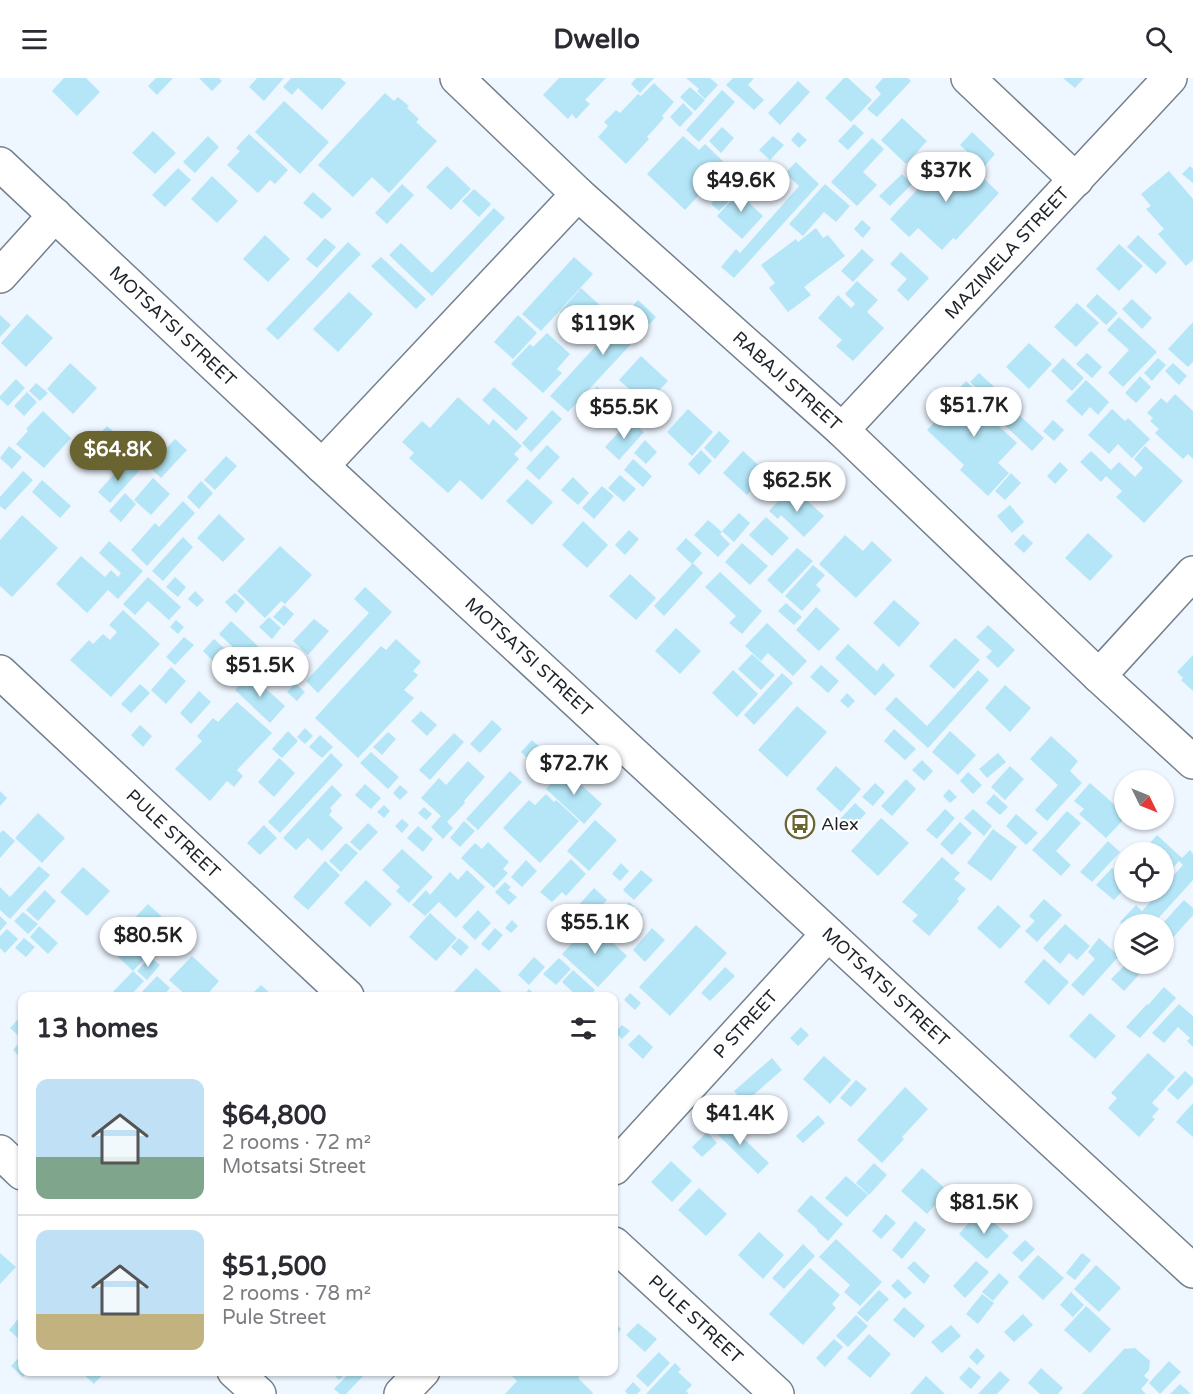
<!DOCTYPE html>
<meta charset="utf-8">
<style>
:root{--surface:#fff;--page:#f7f7f7;--text:#2b2b33;--muted:#7c7c81;--line:#e1e1e2;--accent:#6a6431}
body{margin:0;font-family:"Varela Round",sans-serif;background:var(--page);color:var(--text);height:100vh;display:flex;flex-direction:column;font-size:22px;white-space:nowrap}
*{box-sizing:border-box;margin:0}
p{font-size:20px;color:var(--muted)}
.icon{flex:none;width:33px;height:33px;fill:none;stroke:currentColor;stroke-width:2;stroke-linecap:round;stroke-linejoin:round}
.map{position:relative;flex:1;overflow:hidden}
.details{position:absolute;left:18px;top:914px;width:600px;height:384px;display:flex;flex-direction:column;background:var(--surface);border-radius:12px;box-shadow:0 2px 4px #0004}
.details>*{flex:none}
.needle{width:39px;rotate:133deg}
.tools{position:absolute;left:1114px;top:692px;display:grid;gap:12px}
.tools a{display:grid;place-items:center;width:60px;height:60px;border-radius:50%;background:var(--surface);box-shadow:0 2px 4px #0004;font-size:30px}
.price{position:absolute;translate:-50% -51px;padding:0 14px;border-radius:21px;background:#fff;color:#222;font-size:20px;line-height:39px;filter:drop-shadow(0 2px 3px #0008)}
.price::after{content:'';position:absolute;left:50%;top:36px;width:18px;height:14px;margin-left:-9px;background:inherit;clip-path:polygon(0 0,100% 0,50% 100%)}
.price.current{background:var(--accent);color:#fff}
ul{padding:0;list-style:none}
li{display:flex;align-items:center;gap:18px;height:150px;padding:0 18px}
li+li{border-top:2px solid var(--line)}
li span{display:grid;place-items:center;flex:none;width:168px;height:120px;border-radius:12px;color:#555}
li>.icon{margin-inline-start:auto}
span .icon{width:72px;height:72px;fill:#fffc;stroke-width:1}
li b{font-size:26px}
h2{display:flex;justify-content:space-between;align-items:center;height:72px;padding:0 18px;font-size:26px}
header{display:flex;justify-content:space-between;align-items:center;height:78px;padding:0 18px;background:var(--surface);font-size:27px;font-weight:800}
.map>svg:first-child{display:block}
</style>
<header><svg class="icon" aria-label="menu" viewBox="0 0 24 24"><path d="M4 6h16M4 12h16M4 18h16"/></svg>Dwello<svg class="icon" aria-label="search" viewBox="0 0 24 24"><circle cx="10" cy="10" r="6"/><path d="M15 15l6 6"/></svg></header>
<div class="map">
<svg width="1193" height="1316" viewBox="0 0 1193 1316">
<rect width="100%" height="100%" fill="#eef6ff"/>
<path fill="#b4e6f7" d="M64,0H86L100,14L77,38L52,13Z
M156,0H173L157,17L148,8Z
M199,0H219L222,3L212,13Z
M257,0H284L264,23L249,9Z
M291,0H340L346,5L322,32L298,10L292,17L283,9Z
M559,0H606L585,22L590,26L576,41L572,36L568,41L543,17Z
M636,0H654L640,15L631,6Z
M686,0H710L718,7L705,21L697,13L699,11Z
M733,0H754L748,7L764,22L754,32L726,7Z
M844,0H848L872,22L851,44L825,20Z
M883,0H908L911,3L877,39L867,31L881,16L875,9Z
M1063,0H1084L1075,10Z
M798,3L810,14L780,47L768,35Z
M654,5L674,24L662,38L664,40L647,59L649,61L626,86L598,59L608,48L604,44L616,32L620,35L638,16L641,18Z
M690,9L705,22L695,33L680,19Z
M722,12L735,24L699,64L686,52Z
M385,15L394,23L398,19L409,28L407,30L419,41L416,44L437,63L389,115L372,99L353,119L318,87Z
M284,23L329,64L300,96L255,54Z
M683,25L693,35L680,49L670,39Z
M902,40L927,63L906,86L881,62Z
M854,46L864,55L848,72L838,63Z
M722,49L734,60L721,75L709,63Z
M153,53L176,75L155,96L132,75Z
M798,54L807,62L799,70L791,62Z
M972,54L995,76L984,89L960,67Z
M249,56L288,92L275,106L270,102L258,115L227,87L240,73L236,70Z
M208,58L219,69L195,95L183,84Z
M683,58L699,72L705,66L727,87L685,132L647,96Z
M773,58L784,67L770,82L759,72Z
M872,60L884,71L863,94L877,107L857,128L831,104Z
M959,77L999,115L956,162L953,160L942,172L918,150L909,159L890,141L942,85L947,89Z
M796,84L819,106L734,200L721,189L736,171L740,175L799,108L785,95Z
M447,88L471,111L451,132L426,109Z
M1190,88L1193,91V105L1182,96Z
M178,90L191,102L165,129L152,117Z
M1169,93L1193,121V182L1186,188L1158,156L1164,151L1146,131L1151,128L1141,116Z
M902,96L912,106L890,128L879,118Z
M212,98L238,123L217,145L191,121Z
M402,106L414,117L387,146L375,135Z
M729,106L738,114L719,133L711,126Z
M747,106L756,114L747,123L763,138L742,161L717,138Z
M825,106L850,128L836,144L824,134L803,158L789,146Z
M474,111L491,126L479,139L462,123Z
M313,114L332,131L322,141L303,125Z
M494,130L505,140L432,218L389,177L401,165L432,195Z
M862,142L871,150L863,160L854,151Z
M816,150L823,160L828,157L845,178L804,209L811,217L788,234L769,210L775,205L761,187L796,161L798,164Z
M265,157L290,181L268,204L243,181Z
M1138,157L1167,185L1156,196L1127,169Z
M325,160L336,169L317,190L306,181Z
M348,164L361,176L278,262L266,251Z
M1119,166L1143,188L1119,213L1096,191Z
M862,171L874,182L853,204L841,193Z
M901,174L929,200L908,223L897,212L907,201L890,186Z
M381,179L426,221L416,231L371,188Z
M574,179L593,196L541,253L522,236Z
M857,203L878,222L867,234L884,250L853,283L836,268L842,262L818,240L838,217L851,230L855,226L845,216Z
M581,210L605,232L584,256L560,234Z
M349,214L373,236L338,274L313,251Z
M1097,216L1118,235L1106,247L1086,228Z
M1132,221L1152,240L1142,251L1122,231Z
M638,222L656,239L568,334L550,318Z
M1077,225L1099,245L1076,269L1054,249Z
M27,236L53,260L26,289L1,265Z
M0,237L11,247L0,259Z
M518,237L537,255L513,281L494,264Z
M1119,239L1157,274L1123,309L1108,295L1129,272L1107,252Z
M1193,244V284L1188,289L1168,271Z
M547,255L570,276L557,291L562,295L543,315L511,286L530,266L533,269Z
M1029,265L1052,286L1029,311L1006,289Z
M1087,275L1102,289L1092,300L1076,286Z
M641,278L668,303L646,326L619,302Z
M1063,280L1084,300L1072,313L1051,293Z
M1158,280L1166,287L1152,303L1144,295Z
M70,285L97,310L73,336L47,311Z
M1173,285L1187,298L1179,307L1165,293Z
M979,295L1002,316L994,326L970,304Z
M1140,298L1151,309L1136,325L1125,315Z
M16,301L25,310L8,328L0,321V318Z
M1086,302L1109,324L1098,337L1090,329L1082,338L1066,323Z
M966,303L988,324L981,332L1017,365L998,385L1009,395L988,418L960,392L964,387L927,352L949,329L945,326Z
M36,305L48,315L40,323L29,313Z
M494,309L528,340L516,353L482,322Z
M597,309L607,318L594,332L584,323Z
M27,314L37,324L24,338L14,328Z
M1175,316L1193,333V381L1188,376L1183,381L1155,355L1159,351L1150,343L1153,340L1147,335L1161,320L1167,325Z
M458,319L489,347L493,341L522,368L514,376L519,381L482,422L460,402L448,415L409,380L414,375L402,364L422,343L430,350Z
M1005,324L1044,360L1032,373L993,336Z
M688,331L713,354L692,378L667,354Z
M1112,331L1125,343L1128,340L1150,361L1132,380L1118,366L1109,376L1088,357Z
M552,332L562,341L531,374L522,365Z
M43,333L71,360L44,390L16,366L28,353L26,351Z
M630,342L644,354L619,382L605,369Z
M1053,342L1064,352L1054,363L1043,353Z
M107,348L123,362L102,385L86,370Z
M719,353L730,363L715,381L704,370Z
M175,361L187,372L161,400L149,389Z
M645,362L657,374L646,386L634,375Z
M547,367L560,379L539,402L526,390Z
M9,368L22,379L12,391L0,380Z
M1145,368L1183,403L1144,445L1116,419L1122,413L1106,398L1101,404L1080,384L1091,373L1111,392L1119,384L1135,399L1143,390L1134,381Z
M701,372L712,383L699,397L688,386Z
M743,373L767,395L747,417L723,395Z
M226,378L237,388L215,412L204,402Z
M633,381L652,398L643,409L624,392Z
M127,382L139,393L110,425L98,414Z
M1060,384L1068,392L1055,406L1047,398Z
M23,393L33,402L5,432L0,428V419Z
M1011,395L1021,405L1005,422L995,413Z
M620,397L636,411L624,424L608,410Z
M573,399L589,415L578,427L561,412Z
M153,400L170,416L151,437L134,422Z
M527,401L553,424L532,447L506,423Z
M42,402L71,428L60,440L32,414Z
M201,403L213,415L199,431L187,419Z
M602,408L614,418L594,441L582,430Z
M787,413L796,421L800,416L824,438L804,459L781,437L778,441L769,433Z
M125,415L136,426L121,444L109,433Z
M183,423L195,435L147,488L131,472L155,445L159,449Z
M1010,427L1024,444L1012,455L997,438Z
M739,435L750,445L734,464L722,453Z
M219,436L245,461L223,484L197,460Z
M22,437L58,470L12,519L0,508V462Z
M766,439L789,460L772,478L749,457Z
M708,442L722,454L720,456L730,466L718,479L694,457Z
M583,443L608,467L587,490L562,467Z
M629,452L639,461L625,477L615,467Z
M1088,455L1113,478L1090,503L1065,480Z
M1023,456L1033,465L1024,475L1014,466Z
M845,457L863,473L872,463L892,482L856,520L819,486Z
M183,459L193,469L163,503L152,493Z
M686,460L702,475L692,486L676,471Z
M109,463L143,493L118,521L108,512L87,535L56,506L81,478L105,499L111,492L118,499L121,495L99,475Z
M742,465L768,488L750,507L725,484Z
M280,468L312,497L285,526L281,523L265,540L237,513Z
M797,470L813,483L782,516L767,502Z
M693,485L703,495L664,538L654,528Z
M813,487L825,497L816,507L821,512L802,533L785,518Z
M720,494L762,533L742,556L729,545L736,538L705,509Z
M630,496L656,520L636,542L609,518Z
M148,499L181,529L169,542L148,523L135,537L123,526Z
M175,499L186,509L178,519L166,509Z
M365,509L392,534L318,615L306,603L369,535L354,521Z
M195,513L204,522L197,529L188,521Z
M235,515L245,524L236,535L225,524Z
M894,522L920,545L899,569L873,545Z
M786,525L802,539L794,547L778,533Z
M284,527L294,536L284,548L273,539Z
M816,529L840,551L819,573L796,552Z
M123,532L160,566L111,619L70,582L89,562L93,566L103,556L110,562L117,554L109,547Z
M269,539L281,550L272,561L259,549Z
M314,541L329,553L308,577L293,563Z
M176,542L184,549L178,556L170,549Z
M231,543L261,571L249,584L219,556Z
M767,545L807,583L793,598L768,575L761,583L745,568Z
M988,547L1015,572L998,590L986,579L992,573L976,559Z
M676,550L701,573L680,596L655,573Z
M184,559L194,567L175,587L166,579Z
M955,560L980,582L954,611L929,588Z
M214,561L225,571L213,583L203,573Z
M396,561L421,584L413,593L418,597L404,612L414,620L358,680L315,640L381,568L386,572Z
M848,566L877,593L883,585L895,597L875,618L835,580Z
M752,576L775,597L761,612L738,591Z
M1193,577V613L1181,602L1183,600L1177,594Z
M821,587L839,603L828,615L810,599Z
M171,589L186,603L166,626L151,612Z
M733,592L758,616L737,639L712,615Z
M978,592L989,602L928,670L885,631L896,619L927,648Z
M782,595L793,605L754,647L744,637Z
M250,596L285,628L270,645L235,612Z
M295,605L305,614L297,623L287,614Z
M140,606L150,615L131,635L121,626Z
M1005,607L1031,630L1010,654L985,630Z
M199,613L211,624L191,646L180,635Z
M847,615L855,623L848,630L840,623Z
M237,624L272,655L237,692L243,698L234,709L227,703L210,723L175,691L202,663L197,658L213,640L218,644Z
M797,628L827,654L787,699L758,672Z
M421,633L437,647L427,658L411,643Z
M492,642L502,651L480,675L470,666Z
M140,647L152,658L143,669L131,657Z
M305,650L313,658L305,666L297,659Z
M894,651L916,671L905,682L884,663Z
M288,653L298,663L282,680L272,671Z
M950,653L976,677L958,697L932,674Z
M388,654L396,661L382,677L373,669Z
M454,655L464,664L430,702L419,692Z
M320,657L333,669L322,680L309,669Z
M1051,658L1078,683L1070,693L1082,705L1047,743L1035,732L1058,707L1030,681Z
M532,662L548,677L537,689L521,674Z
M371,674L399,699L388,711L360,685Z
M331,675L343,687L280,755L268,744Z
M998,675L1006,684L987,700L979,691Z
M279,680L295,695L274,719L258,704Z
M922,682L933,693L924,703L912,692Z
M468,683L485,699L464,723L465,725L447,744L453,750L443,761L431,749L441,738L421,720L439,700L446,707Z
M836,688L861,711L841,734L816,711Z
M1010,688L1024,701L1005,722L991,709Z
M564,691L602,726L584,746L546,711Z
M510,693L522,704L478,752L466,741Z
M968,694L982,707L973,716L960,703Z
M906,701L916,711L892,738L881,728Z
M875,705L885,714L873,728L862,719Z
M1090,705L1125,736V740L1106,760L1079,736L1084,731L1074,723Z
M365,706L381,720L371,731L355,717Z
M332,707L342,717L330,730L332,733L329,737L343,750L322,773L308,760L296,772L283,760Z
M400,707L408,714L400,722L393,715Z
M949,711L957,719L950,725L943,718Z
M0,713L7,720L0,728Z
M546,716L554,724L556,722L579,743L540,785L503,750L529,722L535,727Z
M994,716L1008,729L1000,737L986,725Z
M855,725L866,735L851,752L840,741Z
M384,727L390,733L384,740L377,734Z
M424,729L432,736L426,742L418,735Z
M945,731L955,740L937,761L926,752Z
M973,731L992,748L984,758L964,740Z
M1067,733L1081,745L1056,773L1071,787L1061,798L1032,772Z
M38,735L65,760L42,785L15,760Z
M1016,736L1038,755L1026,767L1006,748Z
M881,740L909,765L878,798L851,773Z
M402,741L409,747L402,755L395,748Z
M595,742L617,762L589,793L567,773Z
M464,743L475,753L460,769L450,760Z
M960,744L972,755L952,777L940,766Z
M368,745L378,754L360,773L350,764Z
M264,747L277,760L260,777L247,765Z
M418,748L433,761L423,774L407,760Z
M993,751L1017,769L991,803L967,785Z
M3,752L15,763L0,780V755Z
M1157,757L1182,780L1190,772L1193,776V802L1153,846H1125V849L1120,844L1136,827L1142,833L1160,813H1164V808L1183,787L1179,783L1164,800V774H1142Z
M1108,763L1120,774L1092,804L1080,794Z
M488,764L509,784L503,791L508,795L494,810L461,780L475,765L482,771Z
M346,765L358,775L341,794L329,783Z
M402,771L433,799L409,825L396,813L400,809L382,792Z
M942,779L960,795L954,801L966,811L957,821L959,823L929,858L912,843L918,837L902,824Z
M571,781L586,796L566,818L562,814L552,824L540,814Z
M526,782L537,793L522,809L511,799Z
M325,783L340,797L308,832L293,819Z
M621,785L629,793L620,803L612,796Z
M39,788L50,797L10,841L0,832V809L10,819Z
M83,789L110,813L87,838L60,814Z
M1112,790L1125,801L1119,807L1124,811L1114,822L1096,807Z
M467,792L485,809L456,840L439,824L425,838L412,827L426,812L430,817L450,794L458,802Z
M641,792L653,802L634,822L623,812Z
M366,802L392,826L370,849L344,825Z
M505,804L511,809L508,812L517,819L509,827L495,814Z
M594,810L607,822L572,859L560,848Z
M45,812L56,823L38,843L26,832Z
M1044,821L1062,837L1037,864L1025,853L1035,843L1029,838Z
M1184,822L1193,830V837L1170,863L1164,858V846H1162Z
M629,824L643,837L623,860L608,846Z
M148,826L174,850L152,874L126,849Z
M609,827L617,834L609,842L601,835Z
M998,827L1021,848L1000,871L977,850Z
M478,832L491,845L475,862L462,849Z
M23,834L38,846L28,856L14,843Z
M430,835L457,860L436,883L409,859Z
M0,838L7,845L0,853Z
M512,842L518,848L511,855L505,850Z
M592,845L627,878L598,909L562,876Z
M1065,846L1090,868L1077,882L1069,875L1060,886L1043,870Z
M696,847L727,875L670,938L639,909Z
M39,848L58,865L48,876L30,859Z
M495,850L503,857L489,873L481,866Z
M652,850L665,862L645,884L633,872Z
M7,851L18,861L5,875L0,870V858Z
M24,860L35,869L26,879L15,870Z
M128,860L147,878L133,893L114,875Z
M459,860L469,869L461,878L451,869Z
M1099,860L1119,878L1083,918L1071,907L1095,881L1088,874Z
M192,878L219,903L206,918H187L169,902Z
M150,879L160,887L147,902L137,893Z
M534,879L545,889L529,907L518,897Z
M559,880L571,891L556,907L543,896Z
M1044,881L1069,904L1049,927L1024,904Z
M1127,885H1139L1145,890L1124,913L1111,901Z
M725,889L735,898L710,923L701,915Z
M476,890L503,915L500,918H458L454,914Z
M573,892L595,912L589,918H577L562,904Z
M133,893L144,903L130,918H109Z
M157,898L170,910L163,918H138Z
M261,907L273,918H250Z
M1164,909L1176,920L1140,960L1126,949L1147,926L1148,927Z
M529,911L536,918H523Z
M630,915L641,925L635,932L624,922Z
M1179,926L1193,938V969L1187,963L1190,960L1178,949L1164,965L1152,955Z
M1090,935L1116,958L1095,981L1069,958Z
M22,937V958L21,960L10,950Z
M622,947L630,953L622,961L615,954Z
M801,949L809,957L798,968L790,960Z
M639,956L653,969L643,981L628,967Z
M22,962V981L13,972Z
M1148,975L1175,999L1152,1025L1159,1031L1152,1039L1155,1041L1139,1059L1108,1030L1117,1020L1111,1015Z
M824,978L851,1002L830,1026L803,1001Z
M772,980L782,992L744,1025L734,1013Z
M1185,993L1193,1000V1006L1178,1022L1167,1012Z
M856,1002L867,1011L851,1029L840,1020Z
M905,1009L928,1031L902,1059L904,1061L882,1085L857,1062Z
M1193,1025V1059L1176,1044Z
M818,1037L825,1045L803,1065L796,1058Z
M721,1039L769,1085L758,1096L711,1050Z
M707,1054L717,1065L702,1079L692,1069Z
M671,1083L692,1103L672,1124L651,1104Z
M874,1085L887,1097L869,1117L856,1105Z
M922,1090L948,1113L927,1136L901,1113Z
M846,1098L868,1117L847,1139L825,1120Z
M699,1110L727,1136L706,1158L678,1132Z
M811,1117L843,1146L828,1163L817,1153L818,1152L797,1133Z
M980,1132L1009,1158L987,1181L959,1156Z
M886,1136L896,1145L881,1161L872,1153Z
M915,1143L926,1152L902,1181L892,1172Z
M759,1154L784,1177L763,1201L738,1177Z
M836,1161L882,1204L860,1228L844,1214L850,1207L819,1179Z
M1025,1162L1035,1171L1022,1184L1012,1175Z
M803,1166L815,1178L784,1211L772,1200Z
M0,1175L16,1189L0,1206Z
M1082,1175L1091,1182L1075,1202L1066,1195Z
M1038,1177L1064,1200L1043,1222L1018,1199Z
M914,1183L930,1198L924,1206L907,1190Z
M976,1183L989,1194L965,1220L953,1208Z
M1096,1187L1121,1210L1099,1234L1074,1211Z
M810,1190L840,1217L832,1226L836,1230L803,1267L769,1236Z
M999,1195L1009,1204L993,1223L982,1214Z
M898,1201L912,1215L905,1221L891,1208Z
M879,1212L889,1221L867,1244L857,1235Z
M1071,1214L1084,1227L1073,1239L1060,1227Z
M982,1216L994,1225L978,1246L966,1236Z
M1086,1228L1111,1251L1090,1275L1064,1252Z
M904,1229L925,1248L914,1260L893,1242Z
M22,1236V1264L9,1252Z
M1023,1236L1033,1247L1014,1264L1004,1254Z
M856,1237L868,1248L848,1269L836,1258Z
M614,1244L621,1251L614,1259Z
M638,1245L657,1261L645,1274L626,1257Z
M951,1247L961,1258L942,1275L931,1264Z
M869,1256L891,1276L870,1300L847,1280Z
M834,1261L843,1269L825,1289L816,1280Z
M977,1270L985,1278L977,1287L969,1279Z
M1125,1270L1126,1271L1135,1270L1150,1283L1149,1292L1144,1298L1149,1302L1141,1311L1146,1316H1082Z
M659,1274L670,1285L648,1309L636,1298Z
M22,1276V1293H28L23,1299L11,1288Z
M1169,1283L1181,1294L1160,1316L1149,1305Z
M675,1285L681,1291L678,1294L692,1307L686,1313L689,1316H646Z
M969,1289L981,1299L971,1311L959,1300Z
M1041,1290L1063,1310L1058,1316H1040L1028,1305Z
M80,1293H106L94,1306Z
M330,1293H348L339,1302Z
M351,1293H361L365,1296L346,1316H340L334,1311Z
M516,1293H574L580,1298L578,1300L593,1315L592,1316H505L517,1303L512,1298Z
M1000,1293L1010,1302L997,1316H978Z
M926,1298L945,1316H910Z
M633,1304L641,1312L637,1316H628L625,1313Z
M1180,1306L1190,1315L1189,1316H1170Z"/>
<g fill="none" stroke-linecap="round" stroke-linejoin="round">
<g stroke="#75818d" stroke-width="36">
<g id="minor">
<path id="s1" d="M457,0L578,116L842,352L1099,598L1193,684"/>
<path d="M968,0L1076,102"/>
<path id="s2" d="M0,86L322,388L1193,1193"/>
<path d="M0,198L55,137"/>
<path id="s3" d="M842,352L1170,0"/>
<path d="M322,388L578,116"/>
<path id="s4" d="M0,594L347,918"/>
<path d="M1099,598L1193,495"/>
<path d="M0,1074L22,1095"/>
<path id="s5" d="M614,1090L828,856"/>
<path id="s6" d="M614,1166L777,1316"/>
<path d="M234,1293L259,1316"/>
<path d="M401,1316L423,1293"/>
</g>
</g>
<use href="#minor" stroke="#fff" stroke-width="33"/>
</g>
<defs>
<g id="bus-ring" transform="scale(1.5)"><circle r="9.5" fill="#fff" stroke="#6a6431" stroke-width="1.5"/><path d="M-5-6H5V4H4V6H2V4H-2V6H-4V4H-5ZM-3.5-4V0h7V-4ZM-3.5 1.2v1.5H-2V1.2ZM2 1.2v1.5H3.5V1.2Z" fill="#6a6431"/></g>
</defs>
<g fill-rule="evenodd">
<use href="#bus-ring" x="800" y="746"/>
</g>
<g text-anchor="middle" stroke-width="4.5" stroke-linejoin="round" paint-order="stroke">
<g font-size="18" fill="#1e2328" stroke="#fff">
<text dy="6" stroke="none"><textPath href="#s3" startOffset="242">MAZIMELA STREET</textPath></text>
<text dy="6" stroke="none"><textPath href="#s2" startOffset="237">MOTSATSI STREET</textPath></text>
<text dy="6" stroke="none"><textPath href="#s1" startOffset="448">RABAJI STREET</textPath></text>
<text dy="6" stroke="none"><textPath href="#s2" startOffset="723">MOTSATSI STREET</textPath></text>
<text dy="6" stroke="none"><textPath href="#s4" startOffset="237">PULE STREET</textPath></text>
<text dy="6" stroke="none"><textPath href="#s2" startOffset="1209">MOTSATSI STREET</textPath></text>
<text dy="6" stroke="none"><textPath href="#s5" startOffset="195">P STREET</textPath></text>
<text dy="6" stroke="none"><textPath href="#s6" startOffset="111">PULE STREET</textPath></text>
</g>
<g font-size="18" fill="#1e2328" stroke="#fff" text-anchor="start">
<text x="821" y="752">Alex</text>
</g>
</g>
</svg>
<div class="tools">
<a><svg class="needle" viewBox="-14 -14 28 28"><path d="M0-13l5 13h-10z" fill="#e53935"/><path d="M0 13l5-13h-10z" fill="#7c7c81"/></svg></a>
<a><svg class="icon" aria-label="locate" viewBox="0 0 24 24"><circle cx="12" cy="12" r="6"/><path d="M12 2v4M12 18v4M2 12h4M18 12h4"/></svg></a>
<a><svg class="icon" aria-label="layers" viewBox="0 0 24 24"><path d="M12 4l9 5-9 5-9-5zM3 14l9 5 9-5"/></svg></a>
</div>
<b class="price" style="left:946px;top:125px">$37K</b>
<b class="price" style="left:741px;top:135px">$49.6K</b>
<b class="price" style="left:603px;top:278px">$119K</b>
<b class="price" style="left:974px;top:360px">$51.7K</b>
<b class="price" style="left:624px;top:362px">$55.5K</b>
<b class="price current" style="left:118px;top:404px">$64.8K</b>
<b class="price" style="left:797px;top:435px">$62.5K</b>
<b class="price" style="left:260px;top:620px">$51.5K</b>
<b class="price" style="left:574px;top:718px">$72.7K</b>
<b class="price" style="left:595px;top:877px">$55.1K</b>
<b class="price" style="left:148px;top:890px">$80.5K</b>
<b class="price" style="left:740px;top:1068px">$41.4K</b>
<b class="price" style="left:984px;top:1157px">$81.5K</b>
<section class="details">
<h2>13 homes<svg class="icon" aria-label="filters" viewBox="0 0 24 24"><path d="M4 7h16M4 17h16"/><circle cx="9" cy="7" r="2"/><circle cx="15" cy="17" r="2"/></svg></h2>
<ul>
<li><span style="background:linear-gradient(#bfe0f5 65%,#7fa58c 0)"><svg class="icon" aria-label="home" viewBox="0 0 24 24"><path d="M3 11l9-7 9 7M6 9v11h12V9"/></svg></span><div><b>$64,800</b><p>2 rooms · 72 m²</p><p>Motsatsi Street</p></div></li>
<li><span style="background:linear-gradient(#bfe0f5 70%,#c2b280 0)"><svg class="icon" aria-label="home" viewBox="0 0 24 24"><path d="M3 11l9-7 9 7M6 9v11h12V9"/></svg></span><div><b>$51,500</b><p>2 rooms · 78 m²</p><p>Pule Street</p></div></li>
</ul>
</section>
</div>
